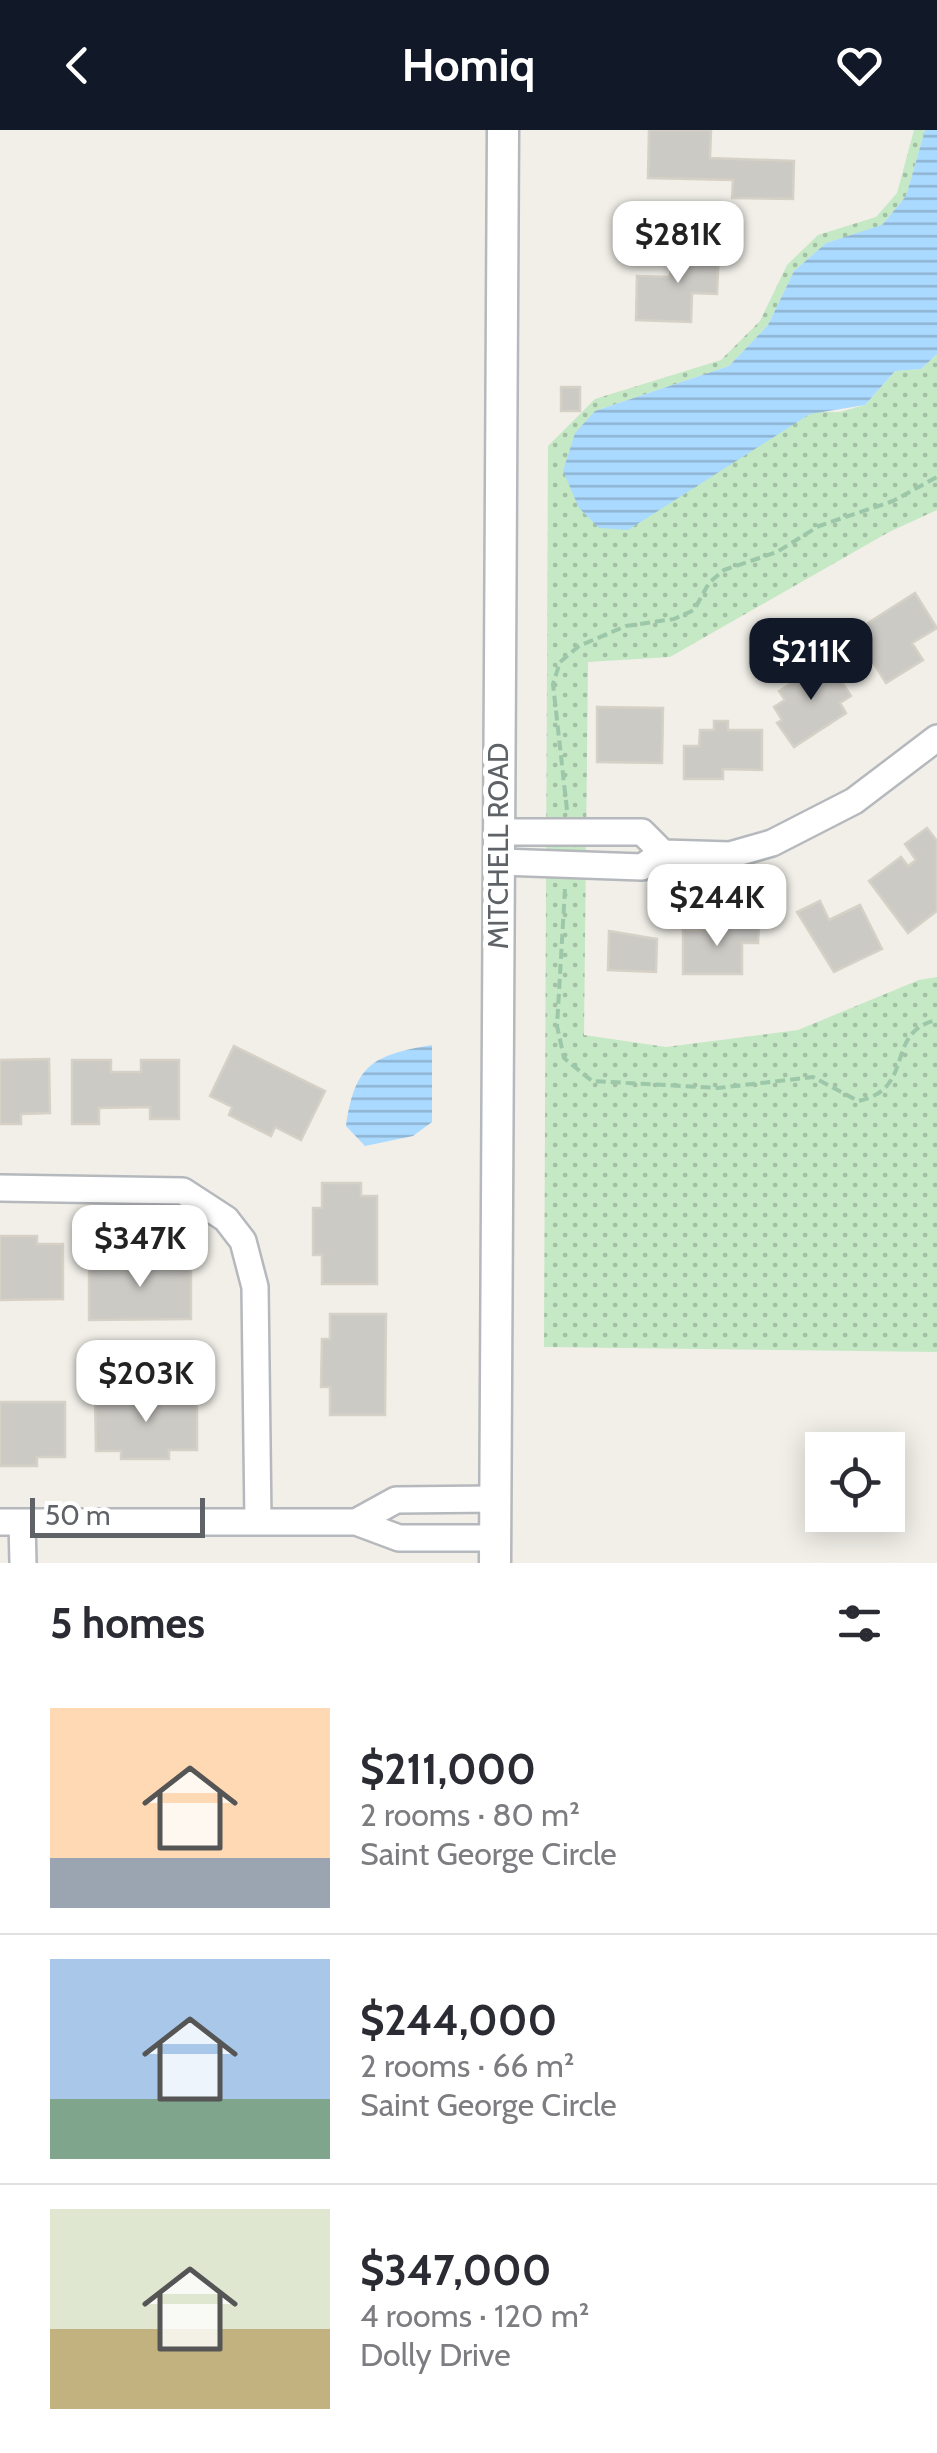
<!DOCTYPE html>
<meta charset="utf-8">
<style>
:root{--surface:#fff;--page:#f2f2f3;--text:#2b2b33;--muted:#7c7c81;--line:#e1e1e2;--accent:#111827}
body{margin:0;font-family:Cabin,sans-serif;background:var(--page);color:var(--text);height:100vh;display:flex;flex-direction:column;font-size:38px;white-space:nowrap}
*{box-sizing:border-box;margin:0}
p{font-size:32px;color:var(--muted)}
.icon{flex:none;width:55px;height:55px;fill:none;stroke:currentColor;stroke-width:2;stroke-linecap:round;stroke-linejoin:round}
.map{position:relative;height:1433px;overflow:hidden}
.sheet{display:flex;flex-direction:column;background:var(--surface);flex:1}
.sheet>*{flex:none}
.fabs{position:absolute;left:805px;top:1302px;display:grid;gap:20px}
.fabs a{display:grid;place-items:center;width:100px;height:100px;border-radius:0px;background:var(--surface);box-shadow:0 5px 25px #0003;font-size:50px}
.scale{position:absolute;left:30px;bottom:25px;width:175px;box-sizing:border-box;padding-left:10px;border:5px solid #5f6368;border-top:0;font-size:28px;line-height:35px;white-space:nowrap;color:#5f6368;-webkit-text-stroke:8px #fff;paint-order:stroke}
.price{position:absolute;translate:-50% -85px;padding:0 22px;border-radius:20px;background:#fff;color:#222;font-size:32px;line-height:65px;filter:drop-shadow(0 2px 5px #0008)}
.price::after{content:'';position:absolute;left:50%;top:60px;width:30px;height:22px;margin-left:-15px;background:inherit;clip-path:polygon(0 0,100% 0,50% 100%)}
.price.current{background:var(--accent);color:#fff}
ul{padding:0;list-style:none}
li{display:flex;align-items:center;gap:30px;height:250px;padding:0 50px}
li+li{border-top:2px solid var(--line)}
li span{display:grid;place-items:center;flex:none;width:280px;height:200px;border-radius:0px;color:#555}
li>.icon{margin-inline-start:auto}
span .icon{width:120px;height:120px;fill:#fffc;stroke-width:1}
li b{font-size:42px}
h2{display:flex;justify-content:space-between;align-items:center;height:120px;padding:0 50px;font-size:42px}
header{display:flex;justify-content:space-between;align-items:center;height:130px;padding:0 50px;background:var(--accent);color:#fff;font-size:45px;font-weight:800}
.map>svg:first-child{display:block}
</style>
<header><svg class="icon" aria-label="back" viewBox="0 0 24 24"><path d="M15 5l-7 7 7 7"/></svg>Homiq<svg class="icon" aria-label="heart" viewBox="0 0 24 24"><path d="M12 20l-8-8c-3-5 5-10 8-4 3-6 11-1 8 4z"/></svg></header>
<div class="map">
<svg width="937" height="1433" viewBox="0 0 937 1433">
<defs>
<pattern id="grass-dots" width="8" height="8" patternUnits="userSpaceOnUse" patternTransform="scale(2.5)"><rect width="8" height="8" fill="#c5e8c5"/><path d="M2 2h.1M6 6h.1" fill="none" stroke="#a3c0a4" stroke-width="1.8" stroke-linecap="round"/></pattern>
<pattern id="water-rules" width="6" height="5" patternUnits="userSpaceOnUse" patternTransform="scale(2.5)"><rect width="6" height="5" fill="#aadaff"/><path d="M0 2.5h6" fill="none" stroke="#8eb4d2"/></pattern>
</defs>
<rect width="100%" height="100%" fill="#f1efe8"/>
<path fill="url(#grass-dots)" d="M914,0H925L906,66L881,96L826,113L794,141L768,195L729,236L595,281L840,282L865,275L895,241L921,239L937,224V380L889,402L670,527L588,532L584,905L666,917L798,900L919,850L937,847V1222L544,1217L548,316L595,269L721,230L760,191L787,135L818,105L876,87L897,63Z"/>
<path fill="url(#water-rules)" d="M925,0H937V224L921,239L895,241L865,275L810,284L628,400L599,398L579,378L563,341L575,303L595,281L729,236L768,195L794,141L826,113L882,95L906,66Z
M432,915V992L413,1006L365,1016L346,996C355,934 373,925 432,915Z"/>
<path fill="#cccac5" stroke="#d6d1c6" stroke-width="2.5" d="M649,0H711L710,28L794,31L793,69L732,68L733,50L648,48Z
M671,119L719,121L717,164L692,163L691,192L636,190L637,146L670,147Z
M561,257H580V281H561Z
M915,463L937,498L912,513L923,530L886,553L854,502Z
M827,530L851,566L840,573L846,583L794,617L777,593L782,590L774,577L785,570L779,561Z
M597,577L663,578L662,633L597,632Z
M714,591H728V600H762V640L723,639V649H684V616H699L700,600H714Z
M927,698L937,711V781L908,803L869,751L901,727L908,736L916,730L905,714Z
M820,771L829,790L860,775L882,819L834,842L797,782Z
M723,794H759L758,813H742V844H683V800H723Z
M609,801L657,809L656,842L608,840Z
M234,916L325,961L301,1010L275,997L271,1006L229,985L232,977L210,966Z
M49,929L50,983L21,984V994H0V930Z
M72,930H111V942H141V930H179V989H150V977L99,978V994H72Z
M322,1053H361V1066H377V1154H322V1125H313V1078H322Z
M0,1106H37V1114H63V1169L0,1170Z
M165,1125V1134H191V1189L89,1190V1135H118V1126Z
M330,1184H386L385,1285H330V1257H321L322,1209H330Z
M95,1265H197V1320H169V1329H121V1321H96Z
M0,1272H65V1327H37V1336H0Z"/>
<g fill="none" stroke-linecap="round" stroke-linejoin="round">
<g stroke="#b5b8bc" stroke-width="30">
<path id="minor" d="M498,702H642L663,723
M498,732L642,737L663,723L730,725L772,713L854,671L937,608
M0,1058L183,1061L226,1089L243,1111L255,1157L258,1392
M496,1369L396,1370L356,1392L399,1408H496
M0,1392H356
M22,1392L23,1433"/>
</g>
<g stroke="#b5b8bc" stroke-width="35">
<path id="tertiary" d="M495,1433L503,0"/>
</g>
<path stroke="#9cc7a9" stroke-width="4" stroke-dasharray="10 5" stroke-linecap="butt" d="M567,680L553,554L560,532L579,516L626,496L674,489L694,480L709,453L724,440L777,422L819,396L893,371L937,347
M565,759L557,896L564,928L592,951L718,958L813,947L858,971C917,959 883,902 937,890"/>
<use href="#minor" stroke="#fff" stroke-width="25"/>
<use href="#tertiary" stroke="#fff" stroke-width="30"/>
</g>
<g text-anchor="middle" stroke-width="10" stroke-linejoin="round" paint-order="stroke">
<g font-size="28" fill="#5f6368" stroke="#fff">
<text transform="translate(498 716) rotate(-90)" y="10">MITCHELL ROAD</text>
</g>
</g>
</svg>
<div class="fabs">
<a><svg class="icon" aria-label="locate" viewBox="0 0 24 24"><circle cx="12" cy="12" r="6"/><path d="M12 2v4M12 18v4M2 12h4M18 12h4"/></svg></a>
</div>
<div class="scale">50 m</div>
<b class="price" style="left:678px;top:156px">$281K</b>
<b class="price current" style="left:811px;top:573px">$211K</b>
<b class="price" style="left:717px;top:819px">$244K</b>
<b class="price" style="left:140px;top:1160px">$347K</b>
<b class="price" style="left:146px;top:1295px">$203K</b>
</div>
<section class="sheet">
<h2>5 homes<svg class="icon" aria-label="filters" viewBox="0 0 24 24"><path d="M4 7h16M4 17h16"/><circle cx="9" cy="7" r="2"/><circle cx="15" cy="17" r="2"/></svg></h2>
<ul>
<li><span style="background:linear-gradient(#ffd9b3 75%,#9aa5b1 0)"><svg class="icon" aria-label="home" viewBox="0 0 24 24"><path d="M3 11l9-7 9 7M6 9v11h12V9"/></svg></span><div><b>$211,000</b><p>2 rooms · 80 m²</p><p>Saint George Circle</p></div></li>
<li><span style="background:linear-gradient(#a9c7e8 70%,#7fa58c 0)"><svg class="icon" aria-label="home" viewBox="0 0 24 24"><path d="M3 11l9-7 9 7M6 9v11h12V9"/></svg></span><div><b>$244,000</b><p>2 rooms · 66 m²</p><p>Saint George Circle</p></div></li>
<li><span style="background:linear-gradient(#dfe7d0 60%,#c2b280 0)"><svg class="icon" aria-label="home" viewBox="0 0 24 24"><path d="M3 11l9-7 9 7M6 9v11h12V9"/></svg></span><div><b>$347,000</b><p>4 rooms · 120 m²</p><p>Dolly Drive</p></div></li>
</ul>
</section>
